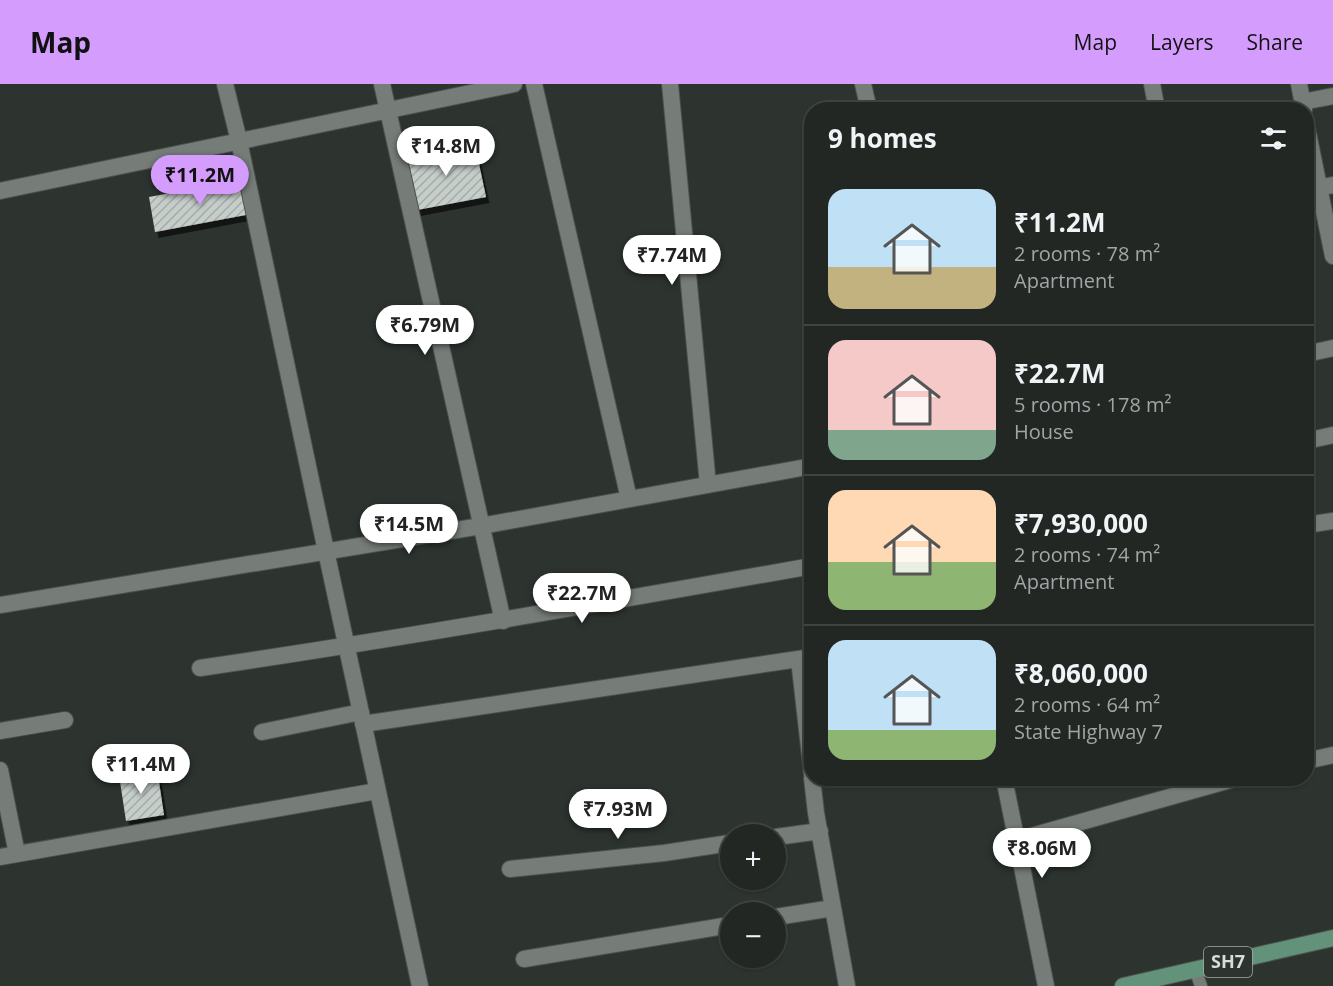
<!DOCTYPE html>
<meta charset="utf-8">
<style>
:root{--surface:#222724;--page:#2a2f2c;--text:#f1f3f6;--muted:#a2a5a6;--line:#3f4441;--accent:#d49cfc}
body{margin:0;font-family:"Open Sans",sans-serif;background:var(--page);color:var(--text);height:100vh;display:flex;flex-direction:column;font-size:22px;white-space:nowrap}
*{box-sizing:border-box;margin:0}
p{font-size:20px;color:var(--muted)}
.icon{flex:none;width:33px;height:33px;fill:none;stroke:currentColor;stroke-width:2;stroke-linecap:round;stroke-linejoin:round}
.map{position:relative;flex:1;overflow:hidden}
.side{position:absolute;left:804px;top:18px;width:510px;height:684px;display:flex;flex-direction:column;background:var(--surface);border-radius:24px;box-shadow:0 2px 4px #0004,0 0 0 2px var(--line)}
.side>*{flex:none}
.tools{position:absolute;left:720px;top:740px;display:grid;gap:12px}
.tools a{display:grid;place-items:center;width:66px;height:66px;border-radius:50%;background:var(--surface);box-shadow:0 2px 4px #0004,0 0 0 2px var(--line);font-size:30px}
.price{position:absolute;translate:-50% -51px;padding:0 14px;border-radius:21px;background:#fff;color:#222;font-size:20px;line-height:39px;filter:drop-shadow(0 2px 3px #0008)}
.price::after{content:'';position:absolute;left:50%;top:36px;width:18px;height:14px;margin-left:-9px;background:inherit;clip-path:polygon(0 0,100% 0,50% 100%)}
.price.on{background:var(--accent);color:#111}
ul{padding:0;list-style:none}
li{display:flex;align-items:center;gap:18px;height:150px;padding:0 24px}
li+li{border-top:2px solid var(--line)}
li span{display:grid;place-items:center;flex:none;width:168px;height:120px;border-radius:18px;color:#555}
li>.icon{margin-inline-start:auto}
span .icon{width:72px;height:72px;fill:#fffc;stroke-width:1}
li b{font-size:26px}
h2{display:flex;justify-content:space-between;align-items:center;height:72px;padding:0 24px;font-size:26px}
header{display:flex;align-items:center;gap:36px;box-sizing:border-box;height:84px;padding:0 30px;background:var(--accent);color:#111}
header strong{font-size:28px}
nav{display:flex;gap:33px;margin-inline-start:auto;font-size:21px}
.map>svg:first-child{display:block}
</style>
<header>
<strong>Map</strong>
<nav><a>Map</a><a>Layers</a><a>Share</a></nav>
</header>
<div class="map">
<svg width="1333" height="902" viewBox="0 0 1333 902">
<defs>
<pattern id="building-hatch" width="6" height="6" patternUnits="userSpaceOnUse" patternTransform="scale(1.5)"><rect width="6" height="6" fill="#c6ceca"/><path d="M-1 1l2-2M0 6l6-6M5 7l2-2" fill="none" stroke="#a5aba8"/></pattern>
<filter id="shadow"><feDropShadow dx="3.5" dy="6" stdDeviation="0" flood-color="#0009"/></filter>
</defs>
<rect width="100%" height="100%" fill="#2d3430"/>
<path fill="url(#building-hatch)" filter="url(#shadow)" d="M475,61L486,113L417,126L407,73Z
M244,95L251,130L155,148L149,113Z
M157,685L164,731L126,737L119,691Z"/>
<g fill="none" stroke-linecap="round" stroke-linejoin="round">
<g stroke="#4c514e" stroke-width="14">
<path id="service" d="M1195,885L1201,902"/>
</g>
<g stroke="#4c514e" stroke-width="18">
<path id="minor" d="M225,0L239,57L326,467L420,902
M382,0L503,537
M534,0L629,415
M670,0L708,401
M1152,0L1157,26
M1299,0L1304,26
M1302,18L1333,12
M1306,39L1333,172
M1306,106L1333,101
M0,107L514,0
M1306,270L1333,264
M1306,357L1333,351
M1306,441L1333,437
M0,521L481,442L812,382
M799,575L812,690
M200,584C404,554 608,518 812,482
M363,640L812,573
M0,647L65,636
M262,648L361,628
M1306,677L1333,671
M0,686L17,770
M812,694L816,729L847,902
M776,753L820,747
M1017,756L1237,694
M0,773L377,707
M510,785L664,769L730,759
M776,833L833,824
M524,875L730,841"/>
</g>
<g stroke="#4c514e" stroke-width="18">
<path id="tertiary" d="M863,0L869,26
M1004,694L1046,902"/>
</g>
<g stroke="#4c514e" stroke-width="18">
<path id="primary" d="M1123,902L1333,854"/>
</g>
<use href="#service" stroke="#767d79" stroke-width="12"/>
<use href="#minor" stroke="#767d79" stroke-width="16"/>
<use href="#tertiary" stroke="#767d79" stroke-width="16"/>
<use href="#primary" stroke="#63927a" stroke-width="16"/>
</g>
<g text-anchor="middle" stroke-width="6" stroke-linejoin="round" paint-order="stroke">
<rect fill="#2d3430" stroke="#a5aaa7" stroke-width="1.5" x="1204" y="863" width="48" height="30" rx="4.5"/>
<g font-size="18" font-weight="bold" fill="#d8dcda">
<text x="1228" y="884">SH7</text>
</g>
</g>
</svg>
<div class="tools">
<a>+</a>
<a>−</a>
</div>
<b class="price" style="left:446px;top:93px">₹14.8M</b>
<b class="price on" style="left:200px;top:122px">₹11.2M</b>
<b class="price" style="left:672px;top:202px">₹7.74M</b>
<b class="price" style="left:425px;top:272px">₹6.79M</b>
<b class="price" style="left:409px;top:471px">₹14.5M</b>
<b class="price" style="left:582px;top:540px">₹22.7M</b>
<b class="price" style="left:141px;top:711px">₹11.4M</b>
<b class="price" style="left:618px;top:756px">₹7.93M</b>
<b class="price" style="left:1042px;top:795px">₹8.06M</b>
<section class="side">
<h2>9 homes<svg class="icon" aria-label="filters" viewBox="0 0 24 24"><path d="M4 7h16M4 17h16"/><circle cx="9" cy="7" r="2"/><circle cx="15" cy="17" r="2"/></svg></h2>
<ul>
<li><span style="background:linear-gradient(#bfe0f5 65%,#c2b280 0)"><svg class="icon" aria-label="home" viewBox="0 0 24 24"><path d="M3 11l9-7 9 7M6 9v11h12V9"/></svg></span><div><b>₹11.2M</b><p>2 rooms · 78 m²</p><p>Apartment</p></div></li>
<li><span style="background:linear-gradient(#f6c9c9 75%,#7fa58c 0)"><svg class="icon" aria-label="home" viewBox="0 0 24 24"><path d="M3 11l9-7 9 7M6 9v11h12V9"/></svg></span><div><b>₹22.7M</b><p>5 rooms · 178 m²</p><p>House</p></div></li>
<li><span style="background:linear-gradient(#ffd9b3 60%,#8fb573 0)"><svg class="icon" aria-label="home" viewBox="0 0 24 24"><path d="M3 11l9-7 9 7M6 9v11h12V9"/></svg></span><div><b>₹7,930,000</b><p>2 rooms · 74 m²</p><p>Apartment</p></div></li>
<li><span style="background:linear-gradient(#bfe0f5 75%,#8fb573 0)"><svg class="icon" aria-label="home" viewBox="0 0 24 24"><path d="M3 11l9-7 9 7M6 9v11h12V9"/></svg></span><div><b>₹8,060,000</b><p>2 rooms · 64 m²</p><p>State Highway 7</p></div></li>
</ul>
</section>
</div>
